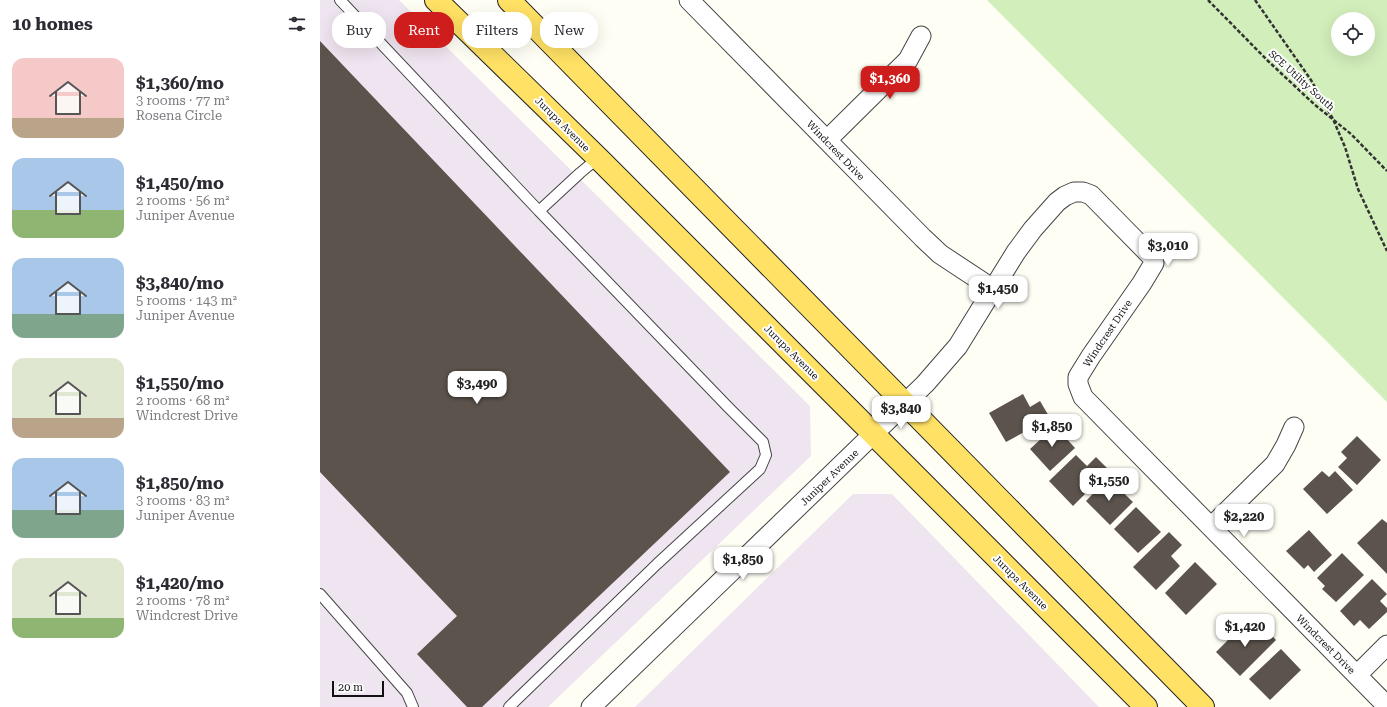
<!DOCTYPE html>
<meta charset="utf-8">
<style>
:root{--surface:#fff;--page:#f2f2f3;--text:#2b2b33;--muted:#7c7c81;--accent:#ce1d1c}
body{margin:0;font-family:"Roboto Serif",serif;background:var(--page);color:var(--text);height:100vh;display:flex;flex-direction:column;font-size:15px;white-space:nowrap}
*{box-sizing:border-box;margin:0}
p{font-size:13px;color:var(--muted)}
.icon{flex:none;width:22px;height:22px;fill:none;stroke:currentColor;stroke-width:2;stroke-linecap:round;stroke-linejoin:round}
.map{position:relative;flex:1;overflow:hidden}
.details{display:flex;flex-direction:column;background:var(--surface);width:320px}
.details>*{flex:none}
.top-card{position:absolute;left:12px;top:12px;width:380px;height:36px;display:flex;gap:8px}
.tools{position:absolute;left:1011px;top:12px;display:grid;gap:8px}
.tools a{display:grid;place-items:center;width:44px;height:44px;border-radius:50%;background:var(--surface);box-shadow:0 4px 16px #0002;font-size:20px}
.scale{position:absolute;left:12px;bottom:10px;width:52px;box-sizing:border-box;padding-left:4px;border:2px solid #111;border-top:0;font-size:11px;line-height:14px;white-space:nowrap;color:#111;-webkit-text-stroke:3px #fff;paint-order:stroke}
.price{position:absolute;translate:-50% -34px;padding:0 9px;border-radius:8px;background:#fff;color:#222;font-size:13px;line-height:26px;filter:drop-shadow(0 1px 2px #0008)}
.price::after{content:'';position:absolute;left:50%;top:24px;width:12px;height:9px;margin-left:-6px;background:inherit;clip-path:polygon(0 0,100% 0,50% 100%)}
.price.active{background:var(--accent);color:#fff}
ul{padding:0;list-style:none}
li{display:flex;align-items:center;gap:12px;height:100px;padding:0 12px}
li span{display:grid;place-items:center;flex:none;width:112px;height:80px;border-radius:12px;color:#555}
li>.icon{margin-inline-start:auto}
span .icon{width:48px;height:48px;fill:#fffc;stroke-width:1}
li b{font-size:17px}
h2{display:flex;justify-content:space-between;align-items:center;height:48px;padding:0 12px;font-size:17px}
.tag{padding:0 14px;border-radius:16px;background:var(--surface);box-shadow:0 4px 16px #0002;font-size:14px;line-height:36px}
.tag.active{background:var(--accent);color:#fff}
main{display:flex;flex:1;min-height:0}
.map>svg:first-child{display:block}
</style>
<main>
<section class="details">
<h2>10 homes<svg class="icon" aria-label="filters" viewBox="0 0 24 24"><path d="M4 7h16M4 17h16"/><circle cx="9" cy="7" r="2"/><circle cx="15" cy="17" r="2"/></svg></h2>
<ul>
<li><span style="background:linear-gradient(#f6c9c9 75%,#b9a48a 0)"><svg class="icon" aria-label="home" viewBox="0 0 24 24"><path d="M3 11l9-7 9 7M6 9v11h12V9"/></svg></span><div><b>$1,360/mo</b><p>3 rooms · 77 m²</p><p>Rosena Circle</p></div></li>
<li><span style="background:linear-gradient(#a9c7e8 65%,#8fb573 0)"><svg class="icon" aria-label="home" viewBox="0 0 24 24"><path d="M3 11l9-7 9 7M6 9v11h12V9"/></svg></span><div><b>$1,450/mo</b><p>2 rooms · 56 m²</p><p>Juniper Avenue</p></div></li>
<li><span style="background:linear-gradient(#a9c7e8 70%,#7fa58c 0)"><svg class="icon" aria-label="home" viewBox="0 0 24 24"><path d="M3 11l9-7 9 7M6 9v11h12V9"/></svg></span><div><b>$3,840/mo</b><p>5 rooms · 143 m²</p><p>Juniper Avenue</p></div></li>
<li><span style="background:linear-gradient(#dfe7d0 75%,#b9a48a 0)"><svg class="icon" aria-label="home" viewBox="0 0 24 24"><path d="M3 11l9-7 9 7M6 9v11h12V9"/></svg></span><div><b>$1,550/mo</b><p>2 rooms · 68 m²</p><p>Windcrest Drive</p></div></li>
<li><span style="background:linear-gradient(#a9c7e8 65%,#7fa58c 0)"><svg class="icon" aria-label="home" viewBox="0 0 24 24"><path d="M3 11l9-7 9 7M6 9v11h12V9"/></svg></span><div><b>$1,850/mo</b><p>3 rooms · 83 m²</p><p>Juniper Avenue</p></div></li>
<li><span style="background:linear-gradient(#dfe7d0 75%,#8fb573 0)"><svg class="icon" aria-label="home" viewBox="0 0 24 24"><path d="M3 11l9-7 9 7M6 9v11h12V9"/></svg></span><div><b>$1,420/mo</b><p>2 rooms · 78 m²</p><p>Windcrest Drive</p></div></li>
</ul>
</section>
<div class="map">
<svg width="1067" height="707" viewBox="0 0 1067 707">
<rect width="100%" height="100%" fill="#fffef5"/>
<path fill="#efe5f0" d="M0,0H79L490,406L491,456L228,707H0Z
M533,494H572L779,707H315Z"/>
<path fill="#d2eeba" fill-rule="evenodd" d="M667,0H1067V402ZM1018,19H1048V49H1018Z"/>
<path fill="#5b534c" d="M0,41L410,472L162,707H147L97,654L137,616L0,472Z
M703,394L710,407L720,401L730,418L686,442L669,413Z
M735,426L755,448L730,471L710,449Z
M1037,436L1061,460L1037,485L1018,467L1027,458L1021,452Z
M756,455L767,466L776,457L789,470L753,506L729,481Z
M1002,471L1009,477L1015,471L1033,490L1007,514L983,489Z
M788,478L813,502L790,525L766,501Z
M816,507L841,532L818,553L794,529Z
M1062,519L1067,523V574L1037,543Z
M989,530L1012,555L994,572L988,565L984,569L966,551Z
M849,532L862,545L851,556L860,566L836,590L813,567Z
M1022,553L1044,575L1016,602L1002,589L1005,586L997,578Z
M875,562L897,584L866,615L845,593Z
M1052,579L1067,594L1060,601L1067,608V612L1049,629L1040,620L1034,626L1020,611Z
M924,624L934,634L943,626L956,640L920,676L896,652Z
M961,649L981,670L950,700L929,679Z"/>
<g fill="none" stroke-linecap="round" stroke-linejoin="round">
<g stroke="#444" stroke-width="12">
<path id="service" d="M20,0L219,211
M0,594L87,693L93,707
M189,707L337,564L440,469L446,455L443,442L408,407L219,211L260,173L278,158"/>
</g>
<g stroke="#444" stroke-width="21">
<path id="minor" d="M369,0L603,238L620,254L673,289
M507,140L588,60L601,36
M891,527L955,464L966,445L974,427
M1037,675L1067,645
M271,707L605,384L638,346L696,252L713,229L737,202L745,196L754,192H763L771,195L833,258L834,263L822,283L771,356L758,377V384L763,397L1067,706"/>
</g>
<g stroke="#222" stroke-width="24">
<path id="primary" d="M116,0L278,158L826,707
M189,0L883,707"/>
</g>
<path stroke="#333" stroke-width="2.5" stroke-dasharray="4 2" stroke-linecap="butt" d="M888,0L948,61L995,105L1031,134L1067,171
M935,0L991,80L1013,119L1025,147L1038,189L1067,251"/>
<use href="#service" stroke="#fff" stroke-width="10"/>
<use href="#minor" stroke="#fff" stroke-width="19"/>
<use href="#primary" stroke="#ffe165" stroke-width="22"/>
</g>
<g text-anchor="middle" stroke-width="4" stroke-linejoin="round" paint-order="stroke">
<g font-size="10" fill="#111" stroke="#fff">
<text transform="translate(982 80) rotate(42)" y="4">SCE Utility South</text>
<text transform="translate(243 124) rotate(45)" y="4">Jurupa Avenue</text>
<text transform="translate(516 150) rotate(46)" y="4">Windcrest Drive</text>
<text transform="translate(787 333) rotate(-56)" y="4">Windcrest Drive</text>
<text transform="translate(472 352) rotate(45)" y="4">Jurupa Avenue</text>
<text transform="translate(509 477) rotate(-44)" y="4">Juniper Avenue</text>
<text transform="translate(701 582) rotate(45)" y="4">Jurupa Avenue</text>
<text transform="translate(1006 644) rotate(45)" y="4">Windcrest Drive</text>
</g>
</g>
</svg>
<div class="tools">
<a><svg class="icon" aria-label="locate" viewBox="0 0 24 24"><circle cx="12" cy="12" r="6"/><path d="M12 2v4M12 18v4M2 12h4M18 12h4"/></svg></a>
</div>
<div class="scale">20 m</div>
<b class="price active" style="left:570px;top:100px">$1,360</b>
<b class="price" style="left:848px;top:267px">$3,010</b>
<b class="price" style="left:678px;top:310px">$1,450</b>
<b class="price" style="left:157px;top:405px">$3,490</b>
<b class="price" style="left:581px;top:430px">$3,840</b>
<b class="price" style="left:732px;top:448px">$1,850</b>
<b class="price" style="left:789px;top:502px">$1,550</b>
<b class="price" style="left:924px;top:538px">$2,220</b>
<b class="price" style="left:423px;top:581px">$1,850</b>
<b class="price" style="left:925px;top:648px">$1,420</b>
<div class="top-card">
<a class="tag">Buy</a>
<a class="tag active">Rent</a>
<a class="tag">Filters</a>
<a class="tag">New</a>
</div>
</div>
</main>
